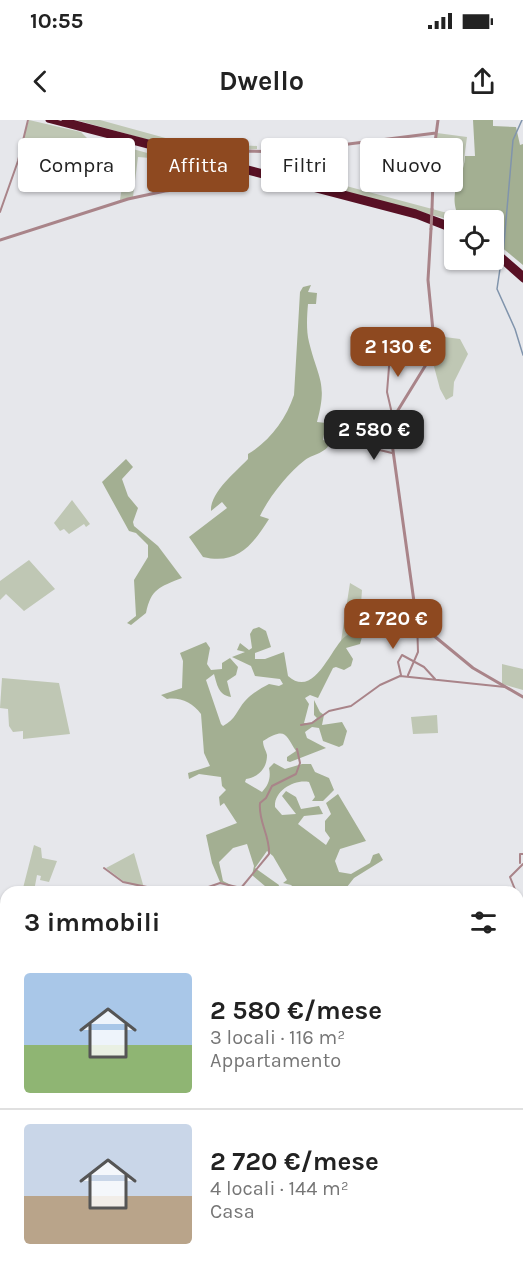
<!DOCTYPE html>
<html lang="it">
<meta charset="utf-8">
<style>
:root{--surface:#fff;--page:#f6f6f6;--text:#222;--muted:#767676;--line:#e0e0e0;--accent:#8e4920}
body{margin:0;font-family:Karla,sans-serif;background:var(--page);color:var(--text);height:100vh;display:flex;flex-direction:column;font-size:22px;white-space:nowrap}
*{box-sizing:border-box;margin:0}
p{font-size:20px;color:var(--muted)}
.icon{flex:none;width:33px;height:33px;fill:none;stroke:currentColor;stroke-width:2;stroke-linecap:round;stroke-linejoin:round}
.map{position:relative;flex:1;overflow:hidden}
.details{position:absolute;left:0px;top:766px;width:524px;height:386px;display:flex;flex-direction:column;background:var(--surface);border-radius:18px 18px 0 0;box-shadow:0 2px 4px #0004}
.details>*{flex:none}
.guide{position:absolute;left:18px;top:18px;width:488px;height:54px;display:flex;gap:12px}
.buttons{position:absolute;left:444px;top:90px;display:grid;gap:12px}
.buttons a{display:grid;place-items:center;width:60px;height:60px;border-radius:6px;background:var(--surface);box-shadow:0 2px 4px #0004;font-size:30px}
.price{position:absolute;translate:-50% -51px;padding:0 14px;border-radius:12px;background:var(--accent);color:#fff;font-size:20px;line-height:39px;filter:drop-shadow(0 2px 3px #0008)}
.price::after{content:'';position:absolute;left:50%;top:36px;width:18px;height:14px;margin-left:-9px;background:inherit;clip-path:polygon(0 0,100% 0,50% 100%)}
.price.current{background:#222;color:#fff}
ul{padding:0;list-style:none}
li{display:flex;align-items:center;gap:18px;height:150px;padding:0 24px}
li+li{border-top:2px solid var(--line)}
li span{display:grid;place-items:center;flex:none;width:168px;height:120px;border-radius:6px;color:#555}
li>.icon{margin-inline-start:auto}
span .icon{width:72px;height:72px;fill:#fffc;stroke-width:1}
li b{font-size:26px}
h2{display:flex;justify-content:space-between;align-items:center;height:72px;padding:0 24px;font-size:26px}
.pill{padding:0 21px;border-radius:6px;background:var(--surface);box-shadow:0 2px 4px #0004;font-size:21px;line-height:54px}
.pill.current{background:var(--accent);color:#fff}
.status{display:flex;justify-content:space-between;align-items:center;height:42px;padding:0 30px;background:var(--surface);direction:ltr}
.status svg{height:16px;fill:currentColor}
header{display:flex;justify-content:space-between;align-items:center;height:78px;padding:0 24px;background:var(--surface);font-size:27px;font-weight:700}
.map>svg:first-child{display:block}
</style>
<div class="status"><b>10:55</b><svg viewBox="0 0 49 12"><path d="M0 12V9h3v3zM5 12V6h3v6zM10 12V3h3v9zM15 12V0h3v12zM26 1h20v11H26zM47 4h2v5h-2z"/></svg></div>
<header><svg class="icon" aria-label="back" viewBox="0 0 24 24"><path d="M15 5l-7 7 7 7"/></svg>Dwello<svg class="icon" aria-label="share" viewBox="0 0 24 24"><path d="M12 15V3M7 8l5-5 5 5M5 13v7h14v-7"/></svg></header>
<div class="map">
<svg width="523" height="1151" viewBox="0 0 523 1151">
<rect width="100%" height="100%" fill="#e6e7eb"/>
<path fill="#bfc7b4" d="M29,0L81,12L88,19L107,26L118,25L173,40L172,69L152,73L150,38L138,37L133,77L120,80L124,53L65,43L69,27L22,22Z
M76,0H100L220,33H227L238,25L257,26V29L239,30L229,42Z
M437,13L467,17L462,55L434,53Z
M274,50L302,59L305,55L451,94L447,99L273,52Z
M437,216L460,219L468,234L454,262L453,276L446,280L440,269L432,239Z
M72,380L90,404L86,407L84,404L69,414L64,409L60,411L54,403Z
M29,440L55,469L24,491L6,474L0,480V461Z
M350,463L362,470L359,511L341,521Z
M502,544L523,549V570L502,564Z
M2,558L59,563L70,614L23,619V611L13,612L9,606L8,589L0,588Z
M437,595L438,613L413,614L411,597Z
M34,725L41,728L42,738L57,741L49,762L40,760L41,756L37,755L34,771L39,772H22Z
M134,733L144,768L126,763L106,748Z"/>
<path fill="#a3af92" d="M473,0H493V6L516,7L520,25L523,24V145L494,121V100H454V104L447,99L456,90C450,67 464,58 465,36H475Z
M311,165L308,172L317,173L316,184H308C307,196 306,210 309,222C318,259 328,262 317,302L326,303L323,320L331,322C325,334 315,333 305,340C288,353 269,377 260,396L269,399C252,426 237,445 203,437L189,417L227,388L222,382L211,391C210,372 236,352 248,339V334C270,321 286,299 294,275L300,172L303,167Z
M126,339L133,347L122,359L128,376L138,388L133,402L134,406L158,426L182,458C159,467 151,469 146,493L131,505L127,503L136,496L134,460L148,437V425L136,413L129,411L102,362Z
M259,507L266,511L271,527L255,533V539H265L284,532L288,556C315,580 331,526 346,516C350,513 355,513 359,511L362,517L360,524L346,528L353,539L351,546L344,550L336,547L333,548L318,578L310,575L305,578L309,584L304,603H311L317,598L314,595V580L320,592L324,595L322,605L342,602L347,611L343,625L339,627L323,621L319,608L312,607L305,612L307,618L326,628L290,642L287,641V637L296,631C285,614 286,607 263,621C263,627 266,630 267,635C267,649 258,657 246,659L245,662L262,672C269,665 271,657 269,648L274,643L285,649L302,644H311L315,652L329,658L334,670L323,681H312L315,677L309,662C295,659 274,670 275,687L282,695L296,694L282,676L286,671L296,677L301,689L319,686L323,694L304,696L298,704L326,725L330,718L325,711V701L331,694L326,683L338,674L366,721L340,729L335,741L339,752L351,754L370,743L373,735L379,733L383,740L354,758L343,772H299L291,765L283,763L287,760L273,736L267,731L255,748L279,765L277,772H272L252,755L254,746L247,724L233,728L219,742L223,761L235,767L220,762L212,743L206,715L237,703L224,683L220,686L219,677L226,670L222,666L221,657L199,654L189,659L188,653L210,646L204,633L201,594C193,583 180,577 167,579L161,575L182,568L183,541L180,533L206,522L210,528L207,544L211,550L222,549V543L230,538L238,547L236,555L227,561L231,577C218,575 217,564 214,554L206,560L221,604L223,606C236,599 237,590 245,581C251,574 261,568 269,564L279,566L283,564L280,559L255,556L251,546L232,537L245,532L237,530L240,523L249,530L252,528L250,514L253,509Z"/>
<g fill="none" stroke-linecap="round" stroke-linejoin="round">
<path stroke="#8094ac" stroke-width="1.5" d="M503,135L513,20L522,0
M501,142L497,169L515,209L523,235"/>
<path stroke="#a98489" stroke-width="2" d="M0,92L18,41L28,0
M391,222L387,272L393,298
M363,326L392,333
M401,555L398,542L402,535L424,547L435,559
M408,555L418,532L417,500
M301,605L312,603L329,591L351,586L380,565L400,556L505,567
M520,743V734H523
M104,748L123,762L171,772
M194,772L220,763L241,768L269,734C270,715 258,702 260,683L266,678L272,666L296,654L300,643L297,629
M516,772L510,757L523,744
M518,775L523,785
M518,882L523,878
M518,976L523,978
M0,1060L6,1062"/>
<path stroke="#a98489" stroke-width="3" d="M234,36L241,31L285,32L436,13
M432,89L434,30L438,0
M431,109L428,160L434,221L427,243L395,295L390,309L416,496L422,506L473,548L523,577
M0,120L128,79L165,71L209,66L225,55"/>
<path stroke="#581125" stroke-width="5" d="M48,0L416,96L454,111
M64,0L416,92L454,106
M494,129L523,154
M494,134L523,160"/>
<path stroke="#a98489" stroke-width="3" d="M225,55L234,36
M431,109L432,89"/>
</g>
</svg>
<div class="buttons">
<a><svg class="icon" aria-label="locate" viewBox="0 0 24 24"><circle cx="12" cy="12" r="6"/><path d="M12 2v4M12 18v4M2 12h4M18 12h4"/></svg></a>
</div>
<b class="price" style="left:398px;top:258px">2 130 €</b>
<b class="price current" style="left:374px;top:341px">2 580 €</b>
<b class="price" style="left:393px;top:530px">2 720 €</b>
<div class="guide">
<a class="pill">Compra</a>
<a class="pill current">Affitta</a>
<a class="pill">Filtri</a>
<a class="pill">Nuovo</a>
</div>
<section class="details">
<h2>3 immobili<svg class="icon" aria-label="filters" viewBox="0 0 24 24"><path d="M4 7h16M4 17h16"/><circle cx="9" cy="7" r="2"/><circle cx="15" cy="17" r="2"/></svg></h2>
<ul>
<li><span style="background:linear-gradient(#a9c7e8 60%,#8fb573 0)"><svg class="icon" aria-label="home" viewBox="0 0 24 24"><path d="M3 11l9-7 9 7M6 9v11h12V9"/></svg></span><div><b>2 580 €/mese</b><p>3 locali · 116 m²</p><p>Appartamento</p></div></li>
<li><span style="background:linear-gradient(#c9d6e8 60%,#b9a48a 0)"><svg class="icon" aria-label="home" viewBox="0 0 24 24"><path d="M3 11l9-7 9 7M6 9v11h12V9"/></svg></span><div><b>2 720 €/mese</b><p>4 locali · 144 m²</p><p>Casa</p></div></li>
</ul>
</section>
</div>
